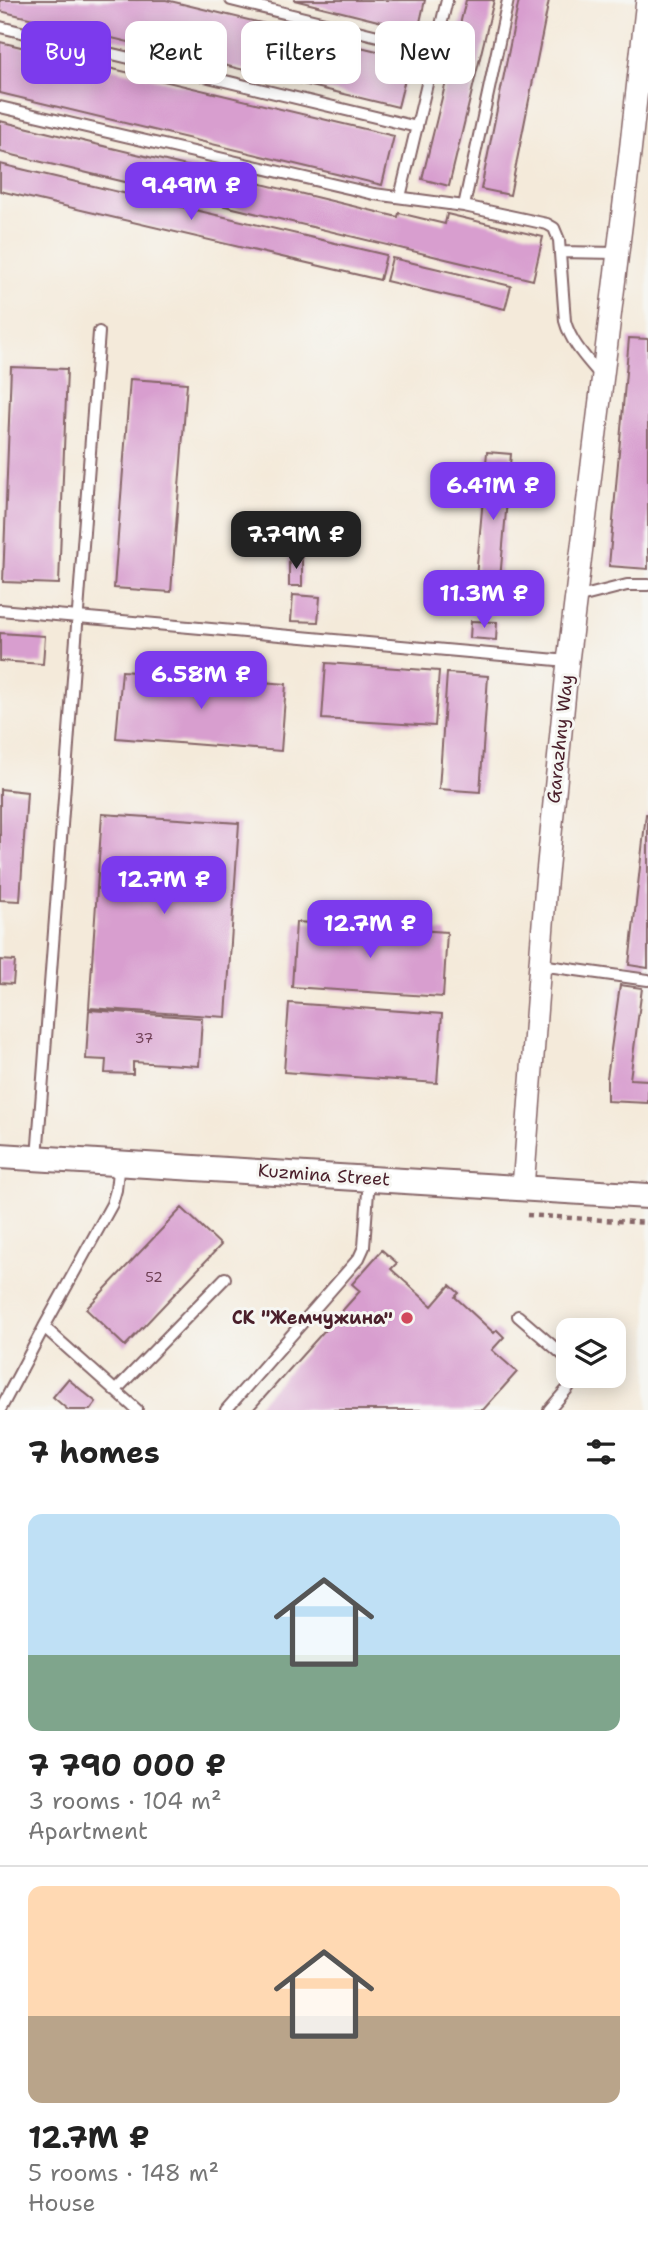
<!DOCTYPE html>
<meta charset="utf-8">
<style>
:root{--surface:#fff;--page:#f6f6f6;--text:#222;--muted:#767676;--line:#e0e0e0;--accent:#7c3aed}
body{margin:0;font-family:"Shantell Sans",sans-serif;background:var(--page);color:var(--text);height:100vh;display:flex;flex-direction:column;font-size:26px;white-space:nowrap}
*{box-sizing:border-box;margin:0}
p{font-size:23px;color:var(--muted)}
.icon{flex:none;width:38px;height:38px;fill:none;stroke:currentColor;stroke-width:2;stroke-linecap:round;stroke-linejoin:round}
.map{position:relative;height:1410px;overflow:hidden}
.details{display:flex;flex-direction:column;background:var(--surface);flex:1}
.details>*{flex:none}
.hud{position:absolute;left:21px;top:21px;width:607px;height:63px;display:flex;gap:14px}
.buttons{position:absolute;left:556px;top:1318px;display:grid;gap:14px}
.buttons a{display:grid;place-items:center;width:70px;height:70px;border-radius:14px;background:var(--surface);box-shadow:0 4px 18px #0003;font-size:35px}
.price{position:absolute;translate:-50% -60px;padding:0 16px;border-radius:14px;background:var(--accent);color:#fff;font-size:23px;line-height:46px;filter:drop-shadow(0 2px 4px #0008)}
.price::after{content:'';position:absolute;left:50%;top:42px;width:21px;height:16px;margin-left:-10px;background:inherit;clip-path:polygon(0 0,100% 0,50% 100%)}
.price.current{background:#222;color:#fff}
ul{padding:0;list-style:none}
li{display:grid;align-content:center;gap:14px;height:371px;padding:0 28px}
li+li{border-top:2px solid var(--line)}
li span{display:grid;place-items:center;height:217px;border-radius:14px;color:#555}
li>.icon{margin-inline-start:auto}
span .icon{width:126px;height:126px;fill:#fffc;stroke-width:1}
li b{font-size:30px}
h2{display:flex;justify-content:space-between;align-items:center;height:84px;padding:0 28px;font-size:30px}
.chip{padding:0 24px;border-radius:14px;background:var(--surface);box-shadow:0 4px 18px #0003;font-size:24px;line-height:63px}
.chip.current{background:var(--accent);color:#fff}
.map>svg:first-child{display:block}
</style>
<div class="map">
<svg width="648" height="1410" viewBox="0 0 648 1410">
<rect width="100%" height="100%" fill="#f6f6f2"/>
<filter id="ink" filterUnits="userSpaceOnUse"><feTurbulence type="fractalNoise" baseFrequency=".0143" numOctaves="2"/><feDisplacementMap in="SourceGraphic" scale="14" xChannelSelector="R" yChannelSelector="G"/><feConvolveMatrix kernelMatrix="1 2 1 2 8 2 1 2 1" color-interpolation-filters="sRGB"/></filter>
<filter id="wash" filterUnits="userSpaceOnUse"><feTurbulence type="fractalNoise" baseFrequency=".00686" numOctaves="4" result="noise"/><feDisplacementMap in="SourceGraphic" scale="28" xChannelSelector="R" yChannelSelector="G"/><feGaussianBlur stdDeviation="1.57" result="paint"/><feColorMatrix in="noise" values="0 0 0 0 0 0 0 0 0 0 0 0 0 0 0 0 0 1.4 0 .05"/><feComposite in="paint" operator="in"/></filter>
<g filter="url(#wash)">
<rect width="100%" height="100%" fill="#f4eada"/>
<g id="blocks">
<path fill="#d89ecf" d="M0,0H166L410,59L398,107L0,11Z
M294,0H425L418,31Z
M466,0H494L449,186L422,179Z
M519,0H549L510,195L481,189Z
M0,42L394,136L382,185L0,93Z
M0,121L398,217L399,213L445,224L447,214L543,237L533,280L0,152Z
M0,164L386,255L380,280L0,191Z
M392,258L511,286L505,309L386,281Z
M629,338L648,339V569L609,566Z
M11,367L67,369L59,584L3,582Z
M130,379L187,383L171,592L114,588Z
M487,452L511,454L499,591L475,589Z
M289,556H302V586H289Z
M293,595L320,597L318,622L291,621Z
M471,621L497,622L496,640L470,638Z
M0,633L45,636L43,664L0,661Z
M326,663L439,671L435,726L322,719Z
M122,671L286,684L281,751L116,738Z
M447,673L488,676L480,792L439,789Z
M0,789L27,792L20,901L0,900Z
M102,814L239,823L226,1017L89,1008Z
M646,814H648V968L629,965Z
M296,922L447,932L443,997L292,987Z
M0,960L15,961L13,984L0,983Z
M620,985L642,988L630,1079L648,1080V1103L607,1101V1078Z
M289,1003L442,1014L437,1083L284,1072Z
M89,1010L202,1018L199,1066L133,1062V1074L105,1073L106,1060L86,1059Z
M182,1208L221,1245L125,1346L86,1309Z
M382,1250L397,1263L391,1269L432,1306L450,1285L459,1293L455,1297L494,1333L497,1330L504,1337L492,1350L517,1372L483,1410H253L360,1291L352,1284Z
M68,1379L96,1402L90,1410H68L53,1397Z"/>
</g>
</g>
<g filter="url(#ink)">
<use href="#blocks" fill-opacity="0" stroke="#866668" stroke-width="2"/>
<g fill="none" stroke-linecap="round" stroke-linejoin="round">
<g stroke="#866668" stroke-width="14">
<path id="service" d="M231,0L435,50
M0,27L417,127
M0,107L374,194L464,206L547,224L554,228L559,240L565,321C571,343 586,358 601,376
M400,197L447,0
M464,206L508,0
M560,252L617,253
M576,598L627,585H648
M0,610L568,661
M540,965L648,980
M37,1158L99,332
M119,1162L116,1190L112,1204L44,1327L137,1410
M518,1316L569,1360
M115,1391L225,1278
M0,1410L44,1327
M226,1410L359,1258L364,1247L369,1178
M549,1410L568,1388L573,1376"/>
</g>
<g stroke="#866668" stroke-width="24">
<path id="minor" d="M523,1188L546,884L568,661L629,162L647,0"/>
</g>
<g stroke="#866668" stroke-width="28">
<path id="tertiary" d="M0,1156L648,1196"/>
</g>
<path stroke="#866668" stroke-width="4.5" stroke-dasharray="5 5" stroke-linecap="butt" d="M527,1215L648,1223"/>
<use href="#service" stroke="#fff" stroke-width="10"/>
<use href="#minor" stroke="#fff" stroke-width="21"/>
<use href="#tertiary" stroke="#fff" stroke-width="24"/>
</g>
</g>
<circle fill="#d1495b" stroke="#f6f6f2" stroke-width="2.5" cx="407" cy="1318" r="7"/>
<g text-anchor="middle" stroke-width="6" stroke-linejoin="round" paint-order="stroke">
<g font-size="14" fill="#6e3f54">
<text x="144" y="1043">37</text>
<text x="154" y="1282">52</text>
</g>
<g font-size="18" fill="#4a1f2b" stroke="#f6f6f2">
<text transform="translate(560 739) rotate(-84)" y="6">Garazhny Way</text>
<text transform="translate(324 1175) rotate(4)" y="6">Kuzmina Street</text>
</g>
<g font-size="18" font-weight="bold" fill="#4a1f2b" stroke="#f6f6f2" text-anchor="end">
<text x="393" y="1324">СК "Жемчужина"</text>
</g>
</g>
</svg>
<div class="buttons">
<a><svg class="icon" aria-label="layers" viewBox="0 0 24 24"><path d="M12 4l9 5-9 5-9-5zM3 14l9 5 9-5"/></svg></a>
</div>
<b class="price" style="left:191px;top:222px">9.49M ₽</b>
<b class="price" style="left:493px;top:522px">6.41M ₽</b>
<b class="price current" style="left:296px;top:571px">7.79M ₽</b>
<b class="price" style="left:484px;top:630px">11.3M ₽</b>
<b class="price" style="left:201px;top:711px">6.58M ₽</b>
<b class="price" style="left:164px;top:916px">12.7M ₽</b>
<b class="price" style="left:370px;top:960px">12.7M ₽</b>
<div class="hud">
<a class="chip current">Buy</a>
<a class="chip">Rent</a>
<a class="chip">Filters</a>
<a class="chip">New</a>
</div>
</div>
<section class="details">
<h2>7 homes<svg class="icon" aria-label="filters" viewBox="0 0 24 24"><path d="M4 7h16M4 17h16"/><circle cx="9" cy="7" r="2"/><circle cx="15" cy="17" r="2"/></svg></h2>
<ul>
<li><span style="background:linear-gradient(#bfe0f5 65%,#7fa58c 0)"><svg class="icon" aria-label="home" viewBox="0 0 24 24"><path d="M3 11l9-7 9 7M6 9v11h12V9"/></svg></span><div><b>7 790 000 ₽</b><p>3 rooms · 104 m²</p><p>Apartment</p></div></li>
<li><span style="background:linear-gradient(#ffd9b3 60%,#b9a48a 0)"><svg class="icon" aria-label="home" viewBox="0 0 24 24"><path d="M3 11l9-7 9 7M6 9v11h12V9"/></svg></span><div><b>12.7M ₽</b><p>5 rooms · 148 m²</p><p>House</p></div></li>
</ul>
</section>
